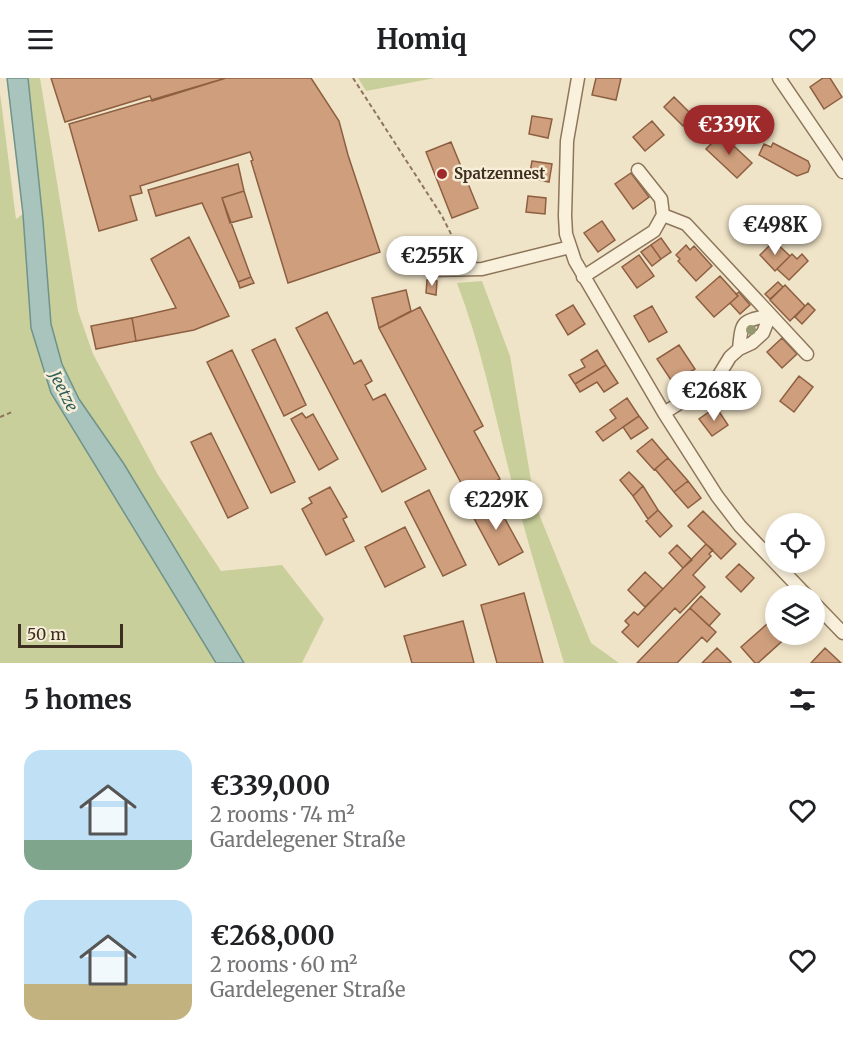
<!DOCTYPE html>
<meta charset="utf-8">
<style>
:root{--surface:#fff;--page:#f2f2f2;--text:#202124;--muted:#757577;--accent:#9e2a2b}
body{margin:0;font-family:Merriweather,serif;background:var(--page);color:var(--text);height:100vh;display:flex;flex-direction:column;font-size:22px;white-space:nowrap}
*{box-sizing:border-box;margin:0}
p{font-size:20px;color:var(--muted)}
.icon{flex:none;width:33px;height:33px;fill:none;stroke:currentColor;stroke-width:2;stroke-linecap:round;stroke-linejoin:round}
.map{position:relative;height:585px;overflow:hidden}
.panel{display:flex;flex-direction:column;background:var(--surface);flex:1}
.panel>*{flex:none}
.fabs{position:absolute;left:765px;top:435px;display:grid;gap:12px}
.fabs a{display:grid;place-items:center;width:60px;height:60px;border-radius:50%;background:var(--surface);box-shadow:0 3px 9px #0003;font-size:30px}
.scale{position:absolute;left:18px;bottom:15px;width:105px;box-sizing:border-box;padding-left:6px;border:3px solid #3d2e20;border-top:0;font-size:16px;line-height:21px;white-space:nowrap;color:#3d2e20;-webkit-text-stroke:4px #f7eed8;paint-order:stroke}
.price{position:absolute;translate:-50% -51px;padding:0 14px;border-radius:21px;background:#fff;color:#222;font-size:20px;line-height:39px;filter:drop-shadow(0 2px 3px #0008)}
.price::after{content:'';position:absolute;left:50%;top:36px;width:18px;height:14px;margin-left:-9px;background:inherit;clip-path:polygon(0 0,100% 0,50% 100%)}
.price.active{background:var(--accent);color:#fff}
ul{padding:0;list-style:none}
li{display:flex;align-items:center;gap:18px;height:150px;padding:0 24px}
li span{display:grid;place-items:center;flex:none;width:168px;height:120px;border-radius:18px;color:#555}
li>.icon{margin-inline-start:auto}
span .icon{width:72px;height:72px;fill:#fffc;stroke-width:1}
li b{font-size:26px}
h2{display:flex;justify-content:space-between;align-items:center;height:72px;padding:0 24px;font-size:26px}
header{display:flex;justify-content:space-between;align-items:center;height:78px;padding:0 24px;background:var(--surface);font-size:27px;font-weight:700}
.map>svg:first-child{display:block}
</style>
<header><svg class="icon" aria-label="menu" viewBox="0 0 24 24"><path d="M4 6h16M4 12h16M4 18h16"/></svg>Homiq<svg class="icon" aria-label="heart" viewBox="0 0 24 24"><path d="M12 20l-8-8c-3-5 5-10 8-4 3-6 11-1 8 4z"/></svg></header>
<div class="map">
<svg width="843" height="585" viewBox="0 0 843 585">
<rect width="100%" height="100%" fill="#f0e4c8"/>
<path fill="#c9cf9b" d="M28,0H40L78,233L93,276L158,397L221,493L282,487L324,541L302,585H244L124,386L79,321L62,286L51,246Z
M358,0H435L366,13Z
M0,15L16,141L23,136L31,250L51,315L216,585H0Z
M482,203L510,278L535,426L591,565L619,585H564C549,534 533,483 519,431C498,355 485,278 457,205Z"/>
<path fill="#a9c4bc" stroke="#6f938a" stroke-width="1.5" d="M7,0H28L43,143L51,246L62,286L79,321L124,386L244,585H216L51,315L31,250L23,136Z"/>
<path fill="#cf9f7d" stroke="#8d5f41" stroke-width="1.5" d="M51,0H226L152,23L150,18L65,44Z
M226,0H311L339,43L348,77L380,174L288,205L251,83L253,82L250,74L140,108L142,115L130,118L137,142L99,153L69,46Z
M596,0H621L616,22L592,17Z
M823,0H830L842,19L824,31L810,9Z
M674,19L693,38L683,48L664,29Z
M532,38L552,41L548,60L529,56Z
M652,43L664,57L645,73L633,59Z
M721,56L752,85L737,100L706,71Z
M451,64L478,130L452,140L426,74Z
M773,65L808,83L810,88L808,94L797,98L759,77L764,66L771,69Z
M532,83L552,86L549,104L529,100Z
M238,86L244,113L222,120L251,199L238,204L202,125L156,138L148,112Z
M631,95L649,119L633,131L615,106Z
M244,113L252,139L230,145L222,120Z
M528,118L546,120L545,136L526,134Z
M744,132L757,147L744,160L730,145Z
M602,143L615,162L598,174L584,155Z
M189,159L229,238L194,252L136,263L132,240L176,230L151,181Z
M661,160L671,174L661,181L651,167Z
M774,163L790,178L775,193L760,177Z
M651,167L661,181L652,188L641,174Z
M686,167L690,172L694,168L712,188L696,203L678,183L680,181L676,177Z
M792,176L797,181L802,176L808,183L789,202L777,191Z
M639,177L654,198L637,210L622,189Z
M720,198L738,218L714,239L696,219Z
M251,199L254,205L240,210L238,204Z
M427,202L437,203L436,217L426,215Z
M778,204L783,209L770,221L765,216Z
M785,207L805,228L790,243L770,222Z
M406,212L411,233L379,250L372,220Z
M739,214L750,227L740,236L730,225L738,218L736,216Z
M808,225L815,232L802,246L795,239Z
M573,227L585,246L568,257L556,237Z
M652,228L667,254L649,264L634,238Z
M420,229L483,348L474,353L500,401L468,418L379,250Z
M327,234L354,286L361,282L372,303L365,307L373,322L385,316L426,391L382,414L296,250Z
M132,240L136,263L96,271L91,248Z
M782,260L797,276L782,290L767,274Z
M275,261L306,327L284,338L252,272Z
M679,267L695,291L673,305L657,281Z
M232,272L295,404L271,415L207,284Z
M597,272L606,287L575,306L569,297L585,289L581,282Z
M606,287L618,305L604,314L597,304L580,314L575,306Z
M799,298L813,309L794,334L780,323Z
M627,320L639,338L603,363L596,354L616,340L610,332Z
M716,329L728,347L712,358L699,341Z
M302,335L306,340L313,336L338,381L319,392L291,341Z
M639,338L648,350L631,361L623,349Z
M211,355L248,430L228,440L191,364Z
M652,361L668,380L654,392L637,373Z
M668,380L688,403L674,414L655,391Z
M629,394L643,408L633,418L620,402Z
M688,403L701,420L688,430L674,414Z
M643,408L658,432L648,441L633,418Z
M330,409L347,439L343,441L354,463L326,477L302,431L312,425L309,420Z
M429,412L466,487L443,498L405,424Z
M493,419L523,474L499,487L469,431Z
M658,432L672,448L660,459L646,443Z
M703,433L736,466L721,481L688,448Z
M405,449L425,489L385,509L365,469Z
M706,466L713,472L709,476L711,478L693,497L705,509L680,535L675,530L638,569L622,554L629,547L625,543L634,534L638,537Z
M677,467L692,482L683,490L669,475Z
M739,486L754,500L741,514L726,499Z
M645,494L663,511L645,529L628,512Z
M524,515L543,585H497L481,527Z
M701,518L720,536L709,548L690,530Z
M690,530L716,554L707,564L702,559L677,585H637Z
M776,538V556H790L758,585H755L741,569Z
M463,543L474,585H412L404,558Z
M717,570L731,584L730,585H702Z
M825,570L841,585H811Z"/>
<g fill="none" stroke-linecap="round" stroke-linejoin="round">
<g stroke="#8d765c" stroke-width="15">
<path id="minor" d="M578,0L567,63L565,138L566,156L575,183L664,335L717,418L740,448L807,518
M779,0L843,94
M638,92L661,121L663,137L686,146L807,276
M431,192L482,191L570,169
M583,199L654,153L663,137
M739,271C742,242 741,244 770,237
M664,335L716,302L730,279L739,271L752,265L763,255L770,237
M814,525L843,555"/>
</g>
<path stroke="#8d765c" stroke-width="2" stroke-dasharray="4.5 3" stroke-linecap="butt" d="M353,0L442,138L462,178
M0,339L12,334"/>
<use href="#minor" stroke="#faf1dc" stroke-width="12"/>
</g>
<circle fill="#96986f" cx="751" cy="252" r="5"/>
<circle fill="#9e2a2b" stroke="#f7eed8" stroke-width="2" cx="442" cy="96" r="6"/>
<g text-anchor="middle" stroke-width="5" stroke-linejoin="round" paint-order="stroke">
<g font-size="15" font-weight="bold" fill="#3d2e20" stroke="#f7eed8" text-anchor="start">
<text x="454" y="101">Spatzennest</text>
</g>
<g font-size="16" font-style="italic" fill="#2f5d5a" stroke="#f7eed8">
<text transform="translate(64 313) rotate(63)" y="6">Jeetze</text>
</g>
</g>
</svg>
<div class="fabs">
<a><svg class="icon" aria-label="locate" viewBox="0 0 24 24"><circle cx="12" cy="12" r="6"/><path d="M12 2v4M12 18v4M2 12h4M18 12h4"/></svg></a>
<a><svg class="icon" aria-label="layers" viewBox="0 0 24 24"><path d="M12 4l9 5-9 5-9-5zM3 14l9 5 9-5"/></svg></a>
</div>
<div class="scale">50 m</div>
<b class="price active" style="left:729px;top:78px">€339K</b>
<b class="price" style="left:775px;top:178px">€498K</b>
<b class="price" style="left:432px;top:209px">€255K</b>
<b class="price" style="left:714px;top:344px">€268K</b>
<b class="price" style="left:496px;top:453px">€229K</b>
</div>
<section class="panel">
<h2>5 homes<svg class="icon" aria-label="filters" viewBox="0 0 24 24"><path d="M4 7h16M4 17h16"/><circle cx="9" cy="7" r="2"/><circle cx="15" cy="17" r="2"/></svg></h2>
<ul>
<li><span style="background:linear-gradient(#bfe0f5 75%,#7fa58c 0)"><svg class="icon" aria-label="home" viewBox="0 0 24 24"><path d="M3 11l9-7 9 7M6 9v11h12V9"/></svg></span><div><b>€339,000</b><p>2 rooms · 74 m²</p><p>Gardelegener Straße</p></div><svg class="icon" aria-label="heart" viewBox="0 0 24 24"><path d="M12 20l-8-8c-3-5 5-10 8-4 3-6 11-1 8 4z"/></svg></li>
<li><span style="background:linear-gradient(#bfe0f5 70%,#c2b280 0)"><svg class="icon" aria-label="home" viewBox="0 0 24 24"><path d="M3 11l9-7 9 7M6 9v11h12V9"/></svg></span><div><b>€268,000</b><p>2 rooms · 60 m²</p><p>Gardelegener Straße</p></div><svg class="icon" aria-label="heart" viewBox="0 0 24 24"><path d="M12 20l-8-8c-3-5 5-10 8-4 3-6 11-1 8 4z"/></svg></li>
</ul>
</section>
